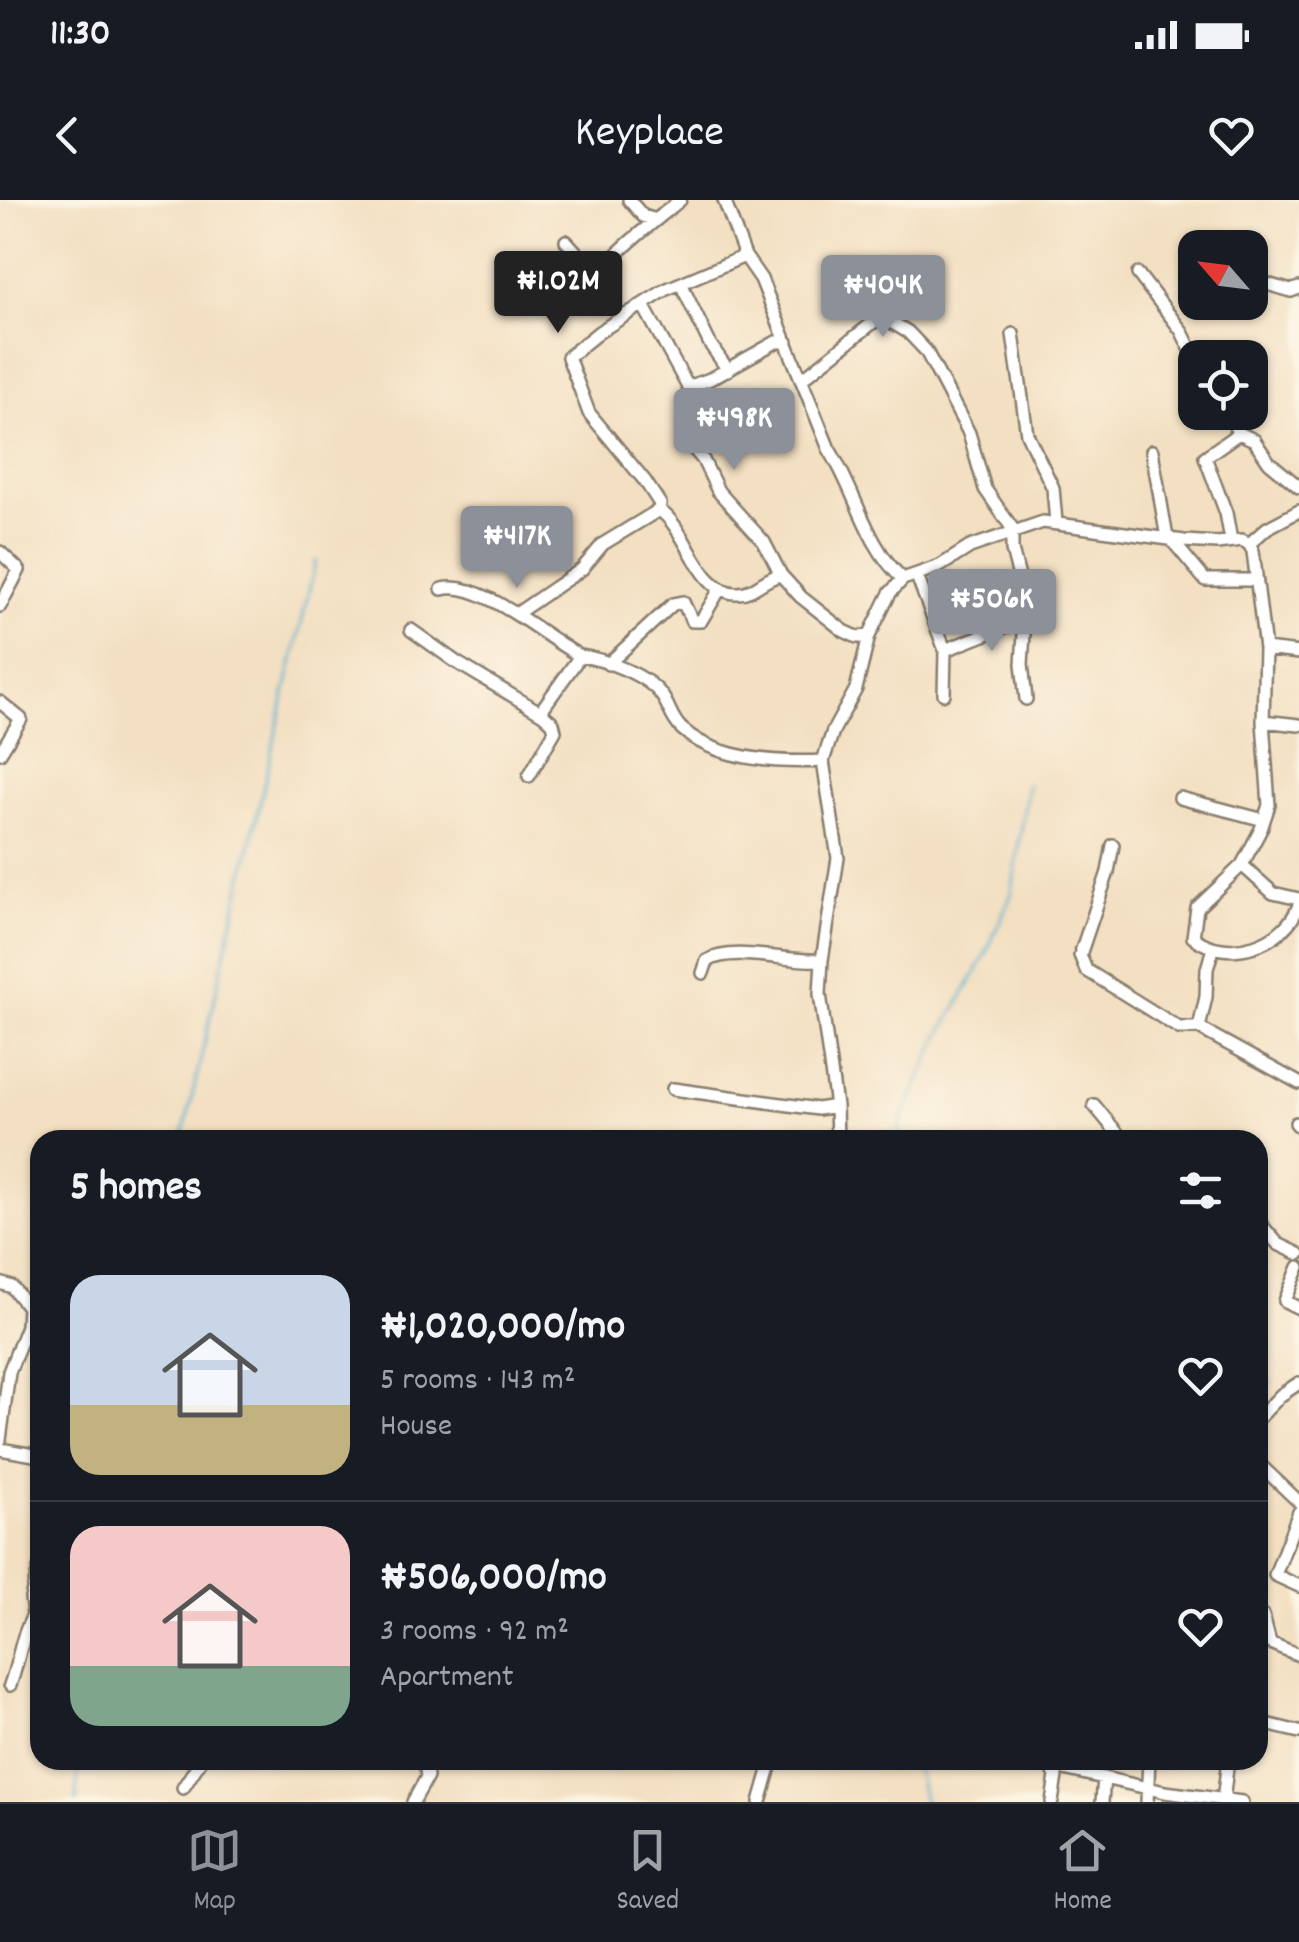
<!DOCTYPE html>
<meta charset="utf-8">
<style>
:root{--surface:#171b24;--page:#20242c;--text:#f1f3f6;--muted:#9ea1a6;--line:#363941;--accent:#8c9099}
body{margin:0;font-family:Dekko,sans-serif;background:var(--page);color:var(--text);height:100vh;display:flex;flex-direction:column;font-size:38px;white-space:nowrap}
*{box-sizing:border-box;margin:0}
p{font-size:32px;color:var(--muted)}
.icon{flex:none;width:55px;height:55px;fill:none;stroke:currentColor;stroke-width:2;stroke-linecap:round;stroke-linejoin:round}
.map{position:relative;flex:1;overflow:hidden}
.details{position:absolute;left:30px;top:930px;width:1238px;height:640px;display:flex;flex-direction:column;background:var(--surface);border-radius:30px;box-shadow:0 2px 8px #0004}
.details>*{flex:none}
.needle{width:65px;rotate:298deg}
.buttons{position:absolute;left:1178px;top:30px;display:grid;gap:20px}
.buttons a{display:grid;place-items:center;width:90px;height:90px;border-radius:20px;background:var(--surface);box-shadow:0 2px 8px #0004;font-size:50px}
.price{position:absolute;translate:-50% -85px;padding:0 22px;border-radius:10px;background:var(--accent);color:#fff;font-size:32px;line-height:65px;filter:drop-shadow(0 2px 5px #0008)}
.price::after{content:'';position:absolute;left:50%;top:60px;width:30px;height:22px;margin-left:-15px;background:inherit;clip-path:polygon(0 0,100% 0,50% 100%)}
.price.active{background:#222;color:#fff}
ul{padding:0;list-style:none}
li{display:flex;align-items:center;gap:30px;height:250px;padding:0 40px}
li+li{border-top:2px solid var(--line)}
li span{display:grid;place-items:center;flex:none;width:280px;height:200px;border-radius:30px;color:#555}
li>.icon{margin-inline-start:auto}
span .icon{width:120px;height:120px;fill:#fffc;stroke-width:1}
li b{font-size:42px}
h2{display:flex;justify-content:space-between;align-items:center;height:120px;padding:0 40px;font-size:42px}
.status{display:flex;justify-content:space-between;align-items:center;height:70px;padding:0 50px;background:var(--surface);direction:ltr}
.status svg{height:28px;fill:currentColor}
header{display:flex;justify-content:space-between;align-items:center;height:130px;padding:0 40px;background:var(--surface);font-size:45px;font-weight:600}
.tabs{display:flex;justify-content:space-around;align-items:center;height:140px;border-top:2px solid var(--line);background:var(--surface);font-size:28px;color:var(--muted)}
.tabs a{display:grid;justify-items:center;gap:5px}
.tabs .active{color:var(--accent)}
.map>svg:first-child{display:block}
</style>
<div class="status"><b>11:30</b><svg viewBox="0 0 49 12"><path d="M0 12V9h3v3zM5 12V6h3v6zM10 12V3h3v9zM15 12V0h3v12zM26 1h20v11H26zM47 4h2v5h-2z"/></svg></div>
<header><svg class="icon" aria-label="back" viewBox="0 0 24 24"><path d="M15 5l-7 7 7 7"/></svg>Keyplace<svg class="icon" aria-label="heart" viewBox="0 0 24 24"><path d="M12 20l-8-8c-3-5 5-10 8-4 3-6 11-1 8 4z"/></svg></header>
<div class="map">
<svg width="1299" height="1602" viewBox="0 0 1299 1602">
<rect width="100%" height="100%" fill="#fcf5e5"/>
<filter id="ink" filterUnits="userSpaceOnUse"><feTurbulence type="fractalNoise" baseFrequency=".01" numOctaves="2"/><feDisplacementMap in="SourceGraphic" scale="20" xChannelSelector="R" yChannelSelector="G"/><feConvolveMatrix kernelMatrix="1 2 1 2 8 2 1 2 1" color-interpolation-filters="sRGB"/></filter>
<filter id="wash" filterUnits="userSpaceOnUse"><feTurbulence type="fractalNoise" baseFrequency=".0048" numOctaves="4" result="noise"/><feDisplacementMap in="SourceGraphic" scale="40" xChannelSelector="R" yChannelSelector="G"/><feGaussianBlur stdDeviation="2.25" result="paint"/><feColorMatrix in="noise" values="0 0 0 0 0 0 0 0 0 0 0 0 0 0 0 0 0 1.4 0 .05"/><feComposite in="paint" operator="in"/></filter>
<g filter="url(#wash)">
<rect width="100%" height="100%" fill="#f3dfc1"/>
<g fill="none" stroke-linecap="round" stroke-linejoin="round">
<path stroke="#50aece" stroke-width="2.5" d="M182,940L316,360
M900,940L899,926L938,839L984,758L1012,693L1028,584
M1258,1180L1271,1183
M915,1560L924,1602
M76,1602L79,1560"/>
</g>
</g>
<g filter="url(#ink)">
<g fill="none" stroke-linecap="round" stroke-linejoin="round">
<g stroke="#887e6e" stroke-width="16">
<path id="minor" d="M629,0L643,16L656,20
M724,0L745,56L761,79L829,249C856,291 866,346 903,379
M566,41L586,63L601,70
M1138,74L1181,130L1195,158
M1250,79L1291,91L1299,88
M681,84L710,144L728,170
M545,95L557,108C587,101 599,70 620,51C639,33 660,17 680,0
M643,105L688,187L697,212L688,242L703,260L718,291L764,342L781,375L801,397L844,431L857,437L869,436
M877,118L886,119L908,132L926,151L969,233L985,289L1012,328V350L1026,404L1022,464L1026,499
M1013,134L1027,234L1053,288L1056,322
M801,180L895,105L914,96L919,74
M688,187L710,179L776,142H787
M1226,212L1239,233L1254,240L1269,262L1299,287
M1152,251L1167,338
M659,310L660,304L645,281L589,213L568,157L599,132L667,89L745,56
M1170,338L1205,380H1256
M1231,340L1226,313L1205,257L1239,233
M1249,344L1253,351L1265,449L1263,521L1269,605L1261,629L1242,665L1197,708L1193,737C1227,764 1285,745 1299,705
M1249,344L1267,328L1299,311
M0,352L19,370L0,406
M917,376L945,450L944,494
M442,389C481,379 544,437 580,456
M516,414L582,369L603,344L659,310C687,327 699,395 738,393C755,393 765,377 781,375
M411,430L456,462L543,514
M1265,449L1299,453
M945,450L1025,419
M608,464L673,404L683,402L692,421H701L720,389
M0,502L21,519L0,553
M1263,521L1299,525
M529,576L555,531L553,523L543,514V508L580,456C604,459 648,475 662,496C670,507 671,519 682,529C717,561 779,563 823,561
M1180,598L1264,620
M1113,645L1108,672L1080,755L1086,770L1179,828H1199
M1242,665L1273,693L1299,699
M1213,748L1207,769L1206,797L1199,828L1299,883
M703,773L707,761C734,745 789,763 822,760
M673,889L818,909L836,906
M1094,905L1123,940
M1296,923L1299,926
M837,940L836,906L820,794L822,760L838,658L823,561L833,531L856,489L869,436L890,393L903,379L940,366L970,347L1043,322L1184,341L1217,343L1242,340L1249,344
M1258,1021L1278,1044L1299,1054
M1299,1067L1285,1101L1299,1108
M0,1083L12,1087L28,1107L27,1126L9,1172L0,1240
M1258,1219L1281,1195L1299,1183
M0,1249L40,1256
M1258,1263L1299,1302
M1299,1312L1275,1375L1299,1386
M1258,1412L1263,1416L1270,1443L1299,1455
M10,1485C19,1461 21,1436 33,1416L31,1398L40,1365
M1258,1522L1299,1532
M1039,1560L1051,1566L1165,1592L1242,1602
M1051,1566L1056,1576L1052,1602
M183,1588L201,1560
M1223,1601L1228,1560
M413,1602L427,1577L425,1560
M760,1602L772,1560
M1102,1602L1104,1578
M1147,1602L1149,1560"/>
</g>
<use href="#minor" stroke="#fff" stroke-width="11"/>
</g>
</g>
</svg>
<div class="buttons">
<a><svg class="needle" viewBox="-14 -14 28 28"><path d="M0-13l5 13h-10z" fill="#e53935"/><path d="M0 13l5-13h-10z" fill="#9ea1a6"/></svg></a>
<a><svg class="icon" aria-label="locate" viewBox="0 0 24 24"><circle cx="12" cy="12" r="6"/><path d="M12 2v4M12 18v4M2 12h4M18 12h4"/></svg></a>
</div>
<b class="price active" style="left:558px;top:136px">₦1.02M</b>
<b class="price" style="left:883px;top:140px">₦404K</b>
<b class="price" style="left:734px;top:273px">₦498K</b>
<b class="price" style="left:517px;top:391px">₦417K</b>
<b class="price" style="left:992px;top:454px">₦506K</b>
<section class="details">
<h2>5 homes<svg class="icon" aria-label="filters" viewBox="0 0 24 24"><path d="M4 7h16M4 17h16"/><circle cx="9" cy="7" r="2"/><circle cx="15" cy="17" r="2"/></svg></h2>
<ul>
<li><span style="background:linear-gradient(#c9d6e8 65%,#c2b280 0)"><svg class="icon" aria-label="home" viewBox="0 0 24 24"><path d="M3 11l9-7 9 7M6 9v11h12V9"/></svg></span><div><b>₦1,020,000/mo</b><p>5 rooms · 143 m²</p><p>House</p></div><svg class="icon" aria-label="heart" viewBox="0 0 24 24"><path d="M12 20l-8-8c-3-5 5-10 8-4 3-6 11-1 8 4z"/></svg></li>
<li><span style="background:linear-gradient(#f6c9c9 70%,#7fa58c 0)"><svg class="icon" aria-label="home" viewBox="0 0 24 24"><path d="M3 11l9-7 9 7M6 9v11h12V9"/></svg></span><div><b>₦506,000/mo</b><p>3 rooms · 92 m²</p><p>Apartment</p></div><svg class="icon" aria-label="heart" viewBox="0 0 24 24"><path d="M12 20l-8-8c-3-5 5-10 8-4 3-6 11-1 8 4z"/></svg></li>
</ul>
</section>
</div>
<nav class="tabs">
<a class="active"><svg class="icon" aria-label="map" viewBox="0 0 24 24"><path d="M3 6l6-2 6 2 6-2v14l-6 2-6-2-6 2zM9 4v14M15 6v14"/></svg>Map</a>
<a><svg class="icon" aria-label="saved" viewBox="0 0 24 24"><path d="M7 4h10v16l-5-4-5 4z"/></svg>Saved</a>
<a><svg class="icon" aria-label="home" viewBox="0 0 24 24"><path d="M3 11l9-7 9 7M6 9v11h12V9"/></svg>Home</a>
</nav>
